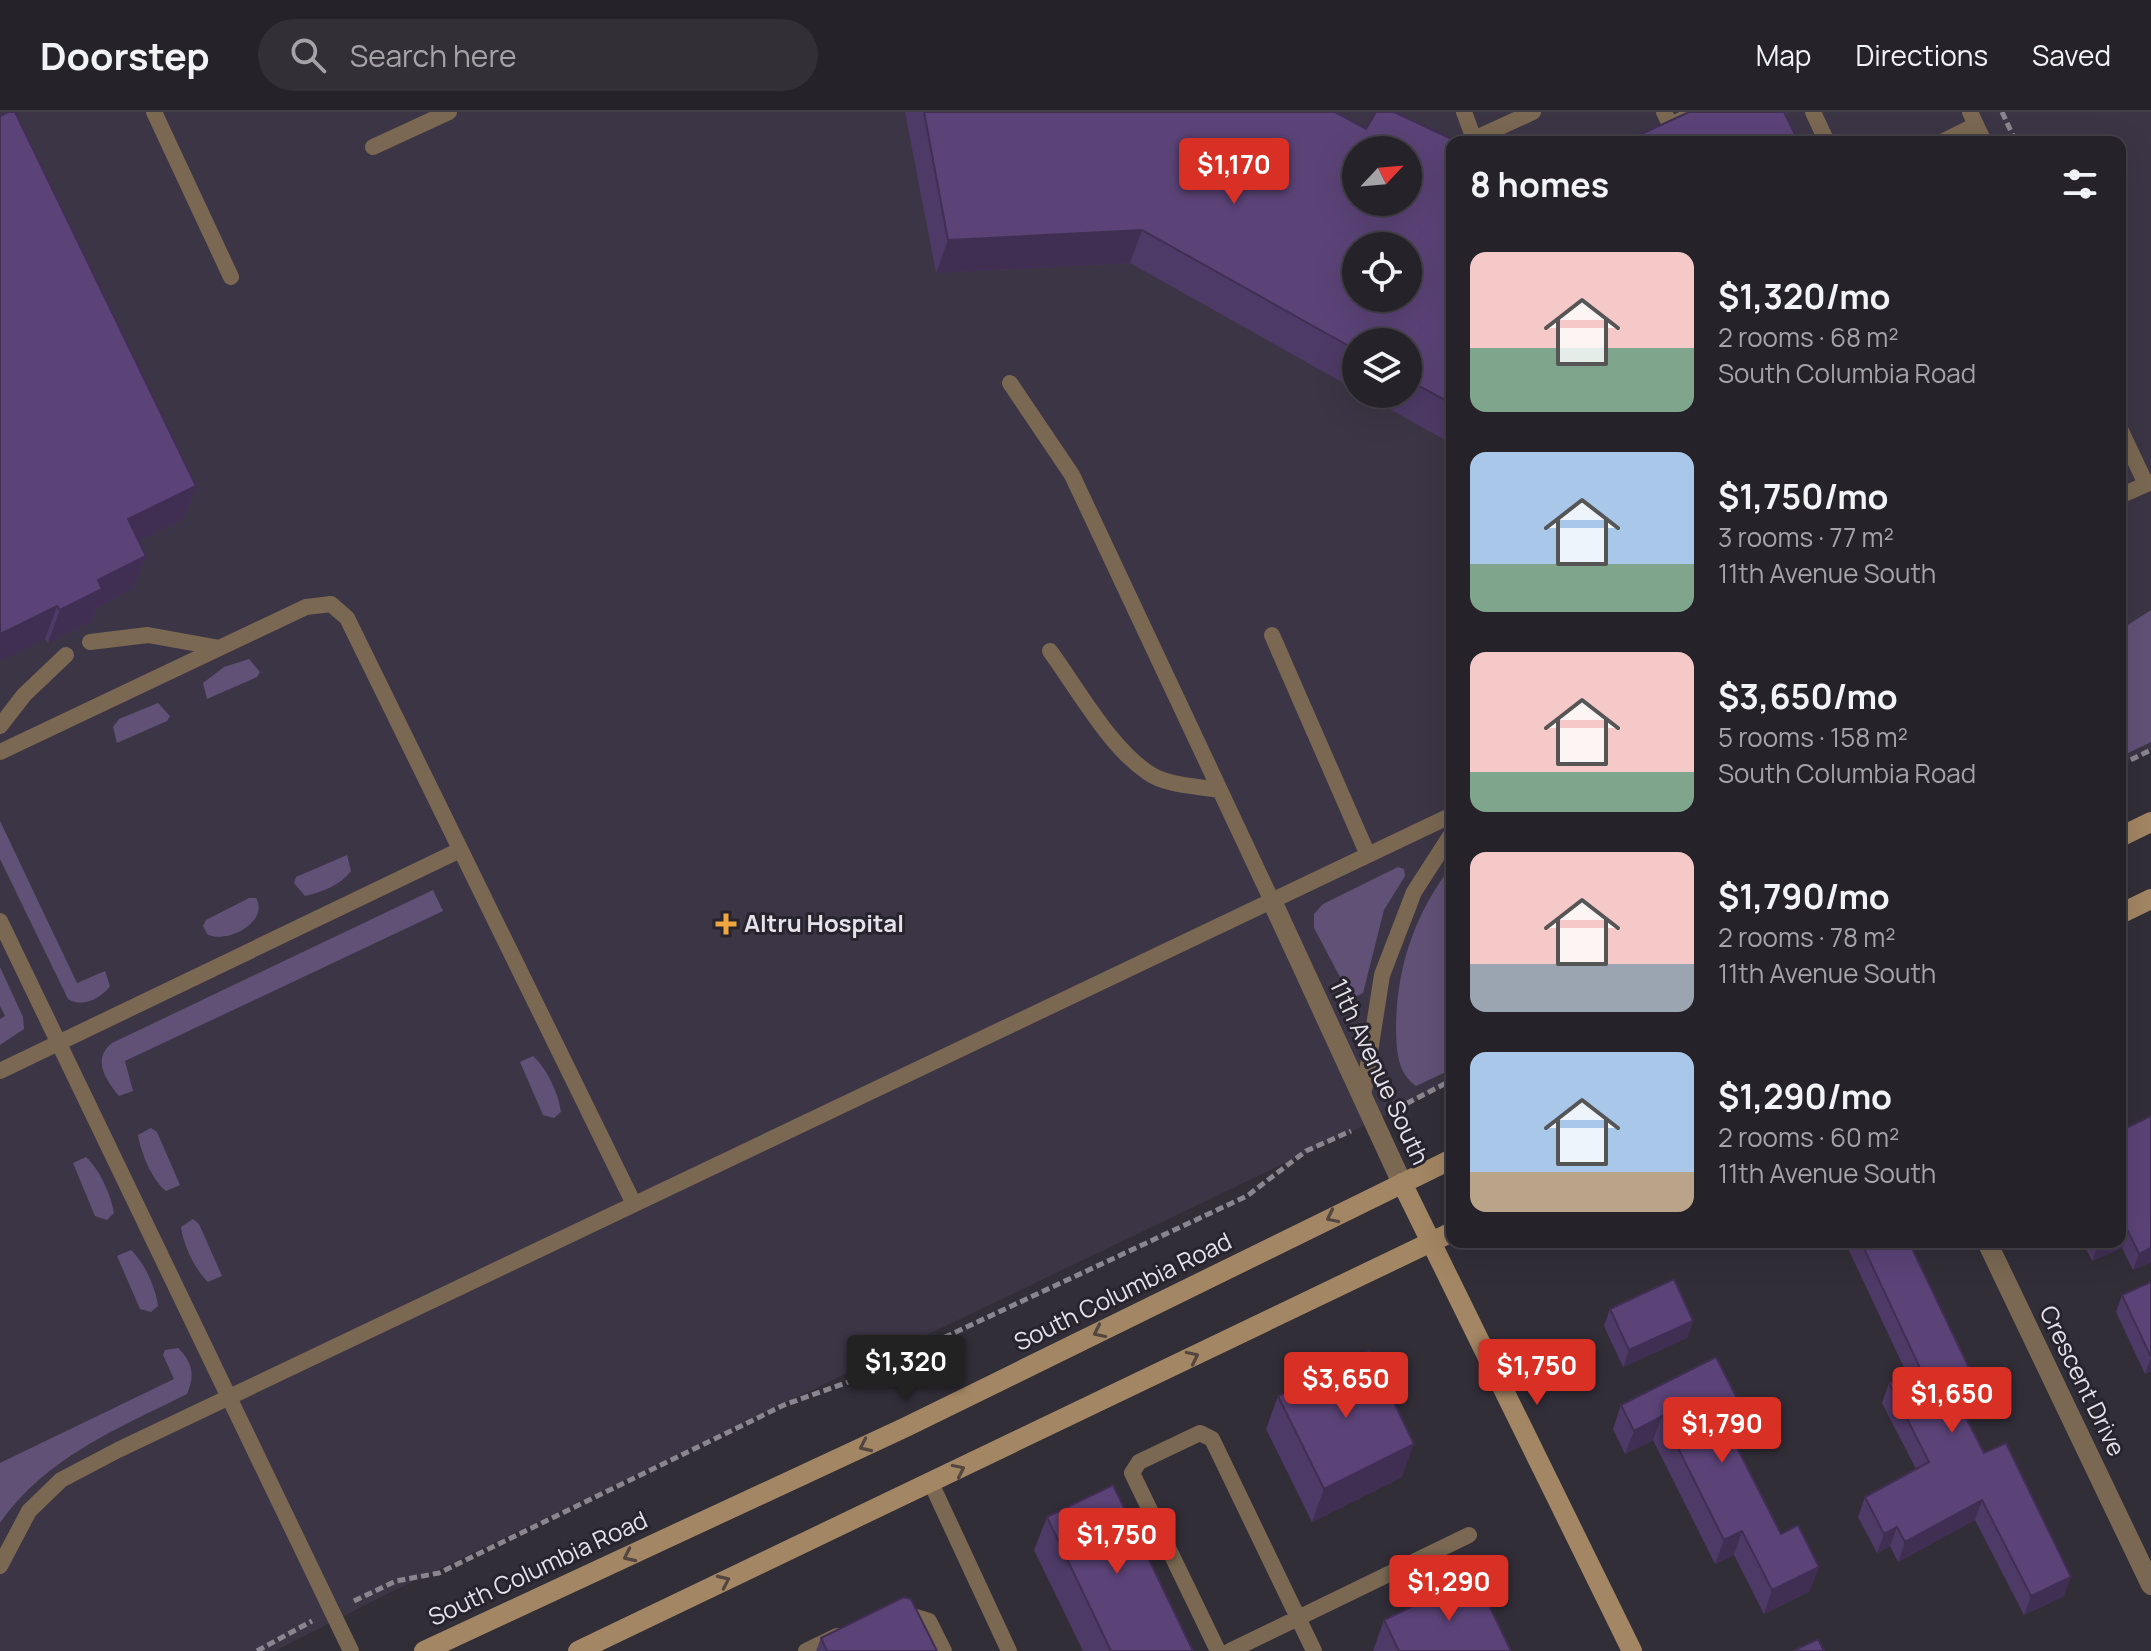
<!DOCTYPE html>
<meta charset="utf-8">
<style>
:root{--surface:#26222a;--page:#322f36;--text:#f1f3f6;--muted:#a4a4a8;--line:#423f47;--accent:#d93025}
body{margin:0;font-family:Manrope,sans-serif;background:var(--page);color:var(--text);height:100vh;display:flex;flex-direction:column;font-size:30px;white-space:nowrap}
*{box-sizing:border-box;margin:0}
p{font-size:26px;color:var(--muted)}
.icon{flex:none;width:44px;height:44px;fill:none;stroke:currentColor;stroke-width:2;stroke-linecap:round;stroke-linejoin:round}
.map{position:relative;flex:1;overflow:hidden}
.sheet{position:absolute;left:1446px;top:24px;width:680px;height:1112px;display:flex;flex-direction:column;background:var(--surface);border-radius:16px;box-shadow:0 8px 32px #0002,0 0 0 2px var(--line)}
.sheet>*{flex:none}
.needle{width:52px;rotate:64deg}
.tools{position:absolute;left:1342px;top:24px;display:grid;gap:16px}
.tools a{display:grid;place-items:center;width:80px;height:80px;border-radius:50%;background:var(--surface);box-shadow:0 8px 32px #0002,0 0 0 2px var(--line);font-size:40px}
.price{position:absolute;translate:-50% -68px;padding:0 18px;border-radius:8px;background:var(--accent);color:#fff;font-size:26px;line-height:52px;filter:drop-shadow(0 2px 4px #0008)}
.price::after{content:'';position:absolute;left:50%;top:48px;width:24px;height:18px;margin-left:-12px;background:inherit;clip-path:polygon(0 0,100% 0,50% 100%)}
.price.on{background:#222;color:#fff}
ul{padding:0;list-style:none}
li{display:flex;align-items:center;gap:24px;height:200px;padding:0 24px}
li span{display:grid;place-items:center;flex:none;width:224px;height:160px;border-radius:16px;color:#555}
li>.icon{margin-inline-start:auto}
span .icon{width:96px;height:96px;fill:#fffc;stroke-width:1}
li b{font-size:34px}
h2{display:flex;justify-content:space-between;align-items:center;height:96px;padding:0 24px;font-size:34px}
header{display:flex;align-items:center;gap:48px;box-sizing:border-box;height:112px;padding:0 40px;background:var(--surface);border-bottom:2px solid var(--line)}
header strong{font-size:38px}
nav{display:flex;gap:44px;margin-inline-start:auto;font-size:28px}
.search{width:560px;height:72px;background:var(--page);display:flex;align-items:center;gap:20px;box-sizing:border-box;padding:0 28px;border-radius:44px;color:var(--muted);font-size:30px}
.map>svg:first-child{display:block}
</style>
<header>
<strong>Doorstep</strong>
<div class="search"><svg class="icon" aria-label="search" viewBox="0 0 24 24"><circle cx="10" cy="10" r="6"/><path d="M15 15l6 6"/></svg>Search here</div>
<nav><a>Map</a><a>Directions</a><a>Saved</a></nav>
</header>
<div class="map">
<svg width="2151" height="1539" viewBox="0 0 2151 1539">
<rect width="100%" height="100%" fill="#322e38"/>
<path fill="#3c3545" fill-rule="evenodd" d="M0,0H2151V639L2120,653V30H1452V971L391,1480L275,1539H0ZM1356,38H1408V90H1356ZM1356,134H1408V186H1356ZM1356,230H1408V282H1356Z"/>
<path fill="#615177" d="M2151,498V630L2120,645V518Z
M249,547L260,560L257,565L207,587L203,571L224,555Z
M158,591L170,604L167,609L117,631L113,615L119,607Z
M0,709L77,871L105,859L110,874C101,887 82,896 68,887L0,747Z
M347,743L351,759C341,773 322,780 305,784L294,771L296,765Z
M1452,753V957L1416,974C1397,960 1397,940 1396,919C1396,856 1414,803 1452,753Z
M1398,755L1404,757L1405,764L1384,798L1363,881L1355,885L1349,882L1314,816V802L1323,792Z
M433,778L443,799L125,949L133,979L119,984C105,967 92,947 112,931Z
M249,786H256C270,810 226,833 207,822L203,814L206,808Z
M0,855L23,905L24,917L0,933V907L5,904L0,894Z
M533,944C547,956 559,983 561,1000L554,1006L543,1003L520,950Z
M151,1016L157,1020L180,1073L166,1079C152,1068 141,1041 138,1023Z
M86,1045C100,1058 111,1083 114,1101L107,1108L95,1104L73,1051Z
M193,1107L199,1112L222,1164L208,1170C195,1158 183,1132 181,1115Z
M131,1138C144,1150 156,1176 158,1194L151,1200L140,1197L117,1144Z
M178,1236C193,1251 195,1263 187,1282C117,1317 46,1345 0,1411V1351L174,1267L163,1243L165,1238Z"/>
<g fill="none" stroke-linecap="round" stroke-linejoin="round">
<path stroke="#8a868f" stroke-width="5" stroke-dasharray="8 4" stroke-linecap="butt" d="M2002,0L2016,30
M2120,653L2151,638
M1396,997L1452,968
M354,1489L396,1469L439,1461L784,1293L851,1269L1247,1084L1306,1039L1351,1019
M257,1539L312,1509"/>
<path stroke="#7a6852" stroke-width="16" d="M154,0L231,165
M1464,0L1474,27L1533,0
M1664,0L1670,13L1699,0
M1813,0L1827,30
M1970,0L1984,30
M1942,30L1976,13
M373,35L449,0
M1010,271L1072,363L1272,789
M2120,317L2146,372
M2120,384L2151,370
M1272,523L1368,743
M90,530L148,523L220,536
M1050,539C1077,576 1109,634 1147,660C1166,674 1197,674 1219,678
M0,614L24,583L66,543
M0,640L306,495L331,492L347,506L634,1092
M0,809L351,1539
M0,959L460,738
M1363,985L1382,863L1414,780L1452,721
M931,1371L1009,1539
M0,1454L29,1399L61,1368L118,1338L1452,703
M902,1501L929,1509L944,1539
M806,1539L837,1524
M1218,1539L1132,1361L1139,1350L1200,1321L1212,1327L1314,1539
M1230,1539L1469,1423"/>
<path stroke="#7a6852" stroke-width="20" d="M1272,789L1402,1071
M1987,1130L2151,1473"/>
<path stroke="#a38663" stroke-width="20" d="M2120,725L2151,710
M2120,802L2151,787
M1402,1071L1632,1539
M424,1539L906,1315L1452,1047
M578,1539L1452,1120"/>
</g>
<path fill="#4e3a66" d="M905,0H1335L1366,17L1452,30V332L1363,282H1408V230H1356V278L1130,151L936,161Z
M0,4L196,374L184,407L139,429L146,444L134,476L96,496L91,510L48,531L45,527Z
M2120,1019L2151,1150L2133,1158L2122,1136L2092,1149L2083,1130H2120Z
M1845,1130H1909L1973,1298L1964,1302L1984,1341L2064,1484L2024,1503L1975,1408L1898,1450L1890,1434L1877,1441L1858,1405L1865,1385L1916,1357L1882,1291L1889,1271L1907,1262Z
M2151,1170V1259L2145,1262L2116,1200L2122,1183Z
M1610,1197L1693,1209L1687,1226L1623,1255L1604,1214Z
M1716,1245L1741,1336L1738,1338L1810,1479L1764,1502L1734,1443L1715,1452L1653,1328L1625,1342L1613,1317L1621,1293Z
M1278,1284L1402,1365L1312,1410L1266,1317Z
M1047,1405L1193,1539H1083L1034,1438Z
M1384,1508L1511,1539H1373Z
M821,1526L937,1539H816Z"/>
<path fill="#402f53" d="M1142,118L1130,151L936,161L948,128Z
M196,374L184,407L116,440L128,407Z
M146,444L134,476L96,496L91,510L48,531L60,498L98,468Z
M57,494L45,527L0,549V522Z
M2128,1119L2122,1136L2092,1149L2098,1133L2105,1130H2120V1123Z
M2151,1136V1150L2133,1158L2139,1142Z
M1693,1209L1687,1226L1623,1255L1629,1238Z
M2151,1245V1259L2145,1262Z
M1980,1279L1973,1298L1951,1309L1958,1290Z
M1662,1304L1653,1328L1625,1342L1634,1319Z
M1750,1312L1741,1336L1722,1346L1730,1322Z
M1414,1332L1402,1365L1312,1410L1324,1377Z
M1982,1388L1975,1408L1898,1450L1905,1430Z
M1897,1415L1890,1434L1877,1441L1884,1422Z
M1742,1419L1734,1443L1715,1452L1724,1428Z
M1819,1455L1810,1479L1764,1502L1772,1478Z
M2071,1465L2064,1484L2024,1503L2031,1484Z"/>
<path fill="#5b4377" stroke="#402f53" stroke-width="2" fill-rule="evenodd" d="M8,0H15L196,374L128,407L146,444L98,468L102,477L60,498L57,494L0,522V4Z
M924,0H1335L1366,17L1376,0H1394L1458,30H1452V292L1408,268V230H1356V238L1142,118L948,128ZM1356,38H1408V90H1356ZM1356,134H1408V186H1356Z
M1689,0H1784L1799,30H1624Z
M2151,1004V1136L2139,1142L2128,1119L2120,1123V1019Z
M1861,1130H1909L1980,1279L1958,1290L1984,1341L2006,1331L2071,1465L2031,1484L1982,1388L1905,1430L1897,1415L1884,1422L1865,1385L1929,1350L1889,1271L1920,1256Z
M1674,1167L1693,1209L1629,1238L1610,1197Z
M2151,1170V1245L2122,1183Z
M1369,1239L1414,1332L1324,1377L1278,1284Z
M1716,1245L1750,1312L1730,1322L1781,1422L1798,1413L1819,1455L1772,1478L1742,1419L1724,1428L1662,1304L1634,1319L1621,1293Z
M1113,1373L1193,1539H1111L1047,1405Z
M1475,1464L1511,1539H1399L1384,1508Z
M904,1485L911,1487L937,1539H827L821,1526Z
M1818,1527L1824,1539H1793Z"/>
<defs><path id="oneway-chevron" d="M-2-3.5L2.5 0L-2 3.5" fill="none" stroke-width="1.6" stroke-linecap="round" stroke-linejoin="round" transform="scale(2)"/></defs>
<g stroke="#534641">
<use href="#oneway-chevron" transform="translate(1332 1105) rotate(154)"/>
<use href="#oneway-chevron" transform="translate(1099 1220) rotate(154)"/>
<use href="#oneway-chevron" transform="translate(1193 1245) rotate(-26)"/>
<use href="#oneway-chevron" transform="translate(865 1334) rotate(155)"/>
<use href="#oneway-chevron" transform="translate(959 1358) rotate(-26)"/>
<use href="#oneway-chevron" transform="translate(629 1444) rotate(155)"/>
<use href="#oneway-chevron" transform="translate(724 1469) rotate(-25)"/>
</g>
<path fill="#f0a63e" stroke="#28242e" stroke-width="3" d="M722 800h8v8h8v8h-8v8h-8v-8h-8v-8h8z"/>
<g text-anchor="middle" stroke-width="6" stroke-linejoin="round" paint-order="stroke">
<g font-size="24" font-weight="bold" fill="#e5e2e9" stroke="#28242e" text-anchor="start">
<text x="744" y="820">Altru Hospital</text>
</g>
<g font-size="24" fill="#e5e2e9" stroke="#28242e">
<text transform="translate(1379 960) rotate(65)" y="8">11th Avenue South</text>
<text transform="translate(1123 1180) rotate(-26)" y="8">South Columbia Road</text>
<text transform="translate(2082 1269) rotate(64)" y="8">Crescent Drive</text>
<text transform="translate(538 1457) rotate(-25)" y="8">South Columbia Road</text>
</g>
</g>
</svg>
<div class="tools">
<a><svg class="needle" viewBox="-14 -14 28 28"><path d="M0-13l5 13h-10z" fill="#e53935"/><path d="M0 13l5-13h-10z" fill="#a4a4a8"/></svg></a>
<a><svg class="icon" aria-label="locate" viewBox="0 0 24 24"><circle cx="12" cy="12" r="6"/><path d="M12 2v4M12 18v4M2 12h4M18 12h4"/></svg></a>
<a><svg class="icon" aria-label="layers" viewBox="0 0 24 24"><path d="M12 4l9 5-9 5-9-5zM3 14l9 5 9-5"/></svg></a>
</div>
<b class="price" style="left:1234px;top:94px">$1,170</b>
<b class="price on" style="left:906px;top:1291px">$1,320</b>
<b class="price" style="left:1537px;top:1295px">$1,750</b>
<b class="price" style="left:1346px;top:1308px">$3,650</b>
<b class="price" style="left:1952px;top:1323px">$1,650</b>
<b class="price" style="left:1722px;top:1353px">$1,790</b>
<b class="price" style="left:1117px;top:1464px">$1,750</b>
<b class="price" style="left:1449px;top:1511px">$1,290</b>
<section class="sheet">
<h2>8 homes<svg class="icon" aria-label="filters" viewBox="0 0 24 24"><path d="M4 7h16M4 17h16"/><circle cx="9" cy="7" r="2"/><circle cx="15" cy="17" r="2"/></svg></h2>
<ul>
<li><span style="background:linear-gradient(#f6c9c9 60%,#7fa58c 0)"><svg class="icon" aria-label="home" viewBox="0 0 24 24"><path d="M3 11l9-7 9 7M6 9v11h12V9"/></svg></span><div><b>$1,320/mo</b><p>2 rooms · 68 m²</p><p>South Columbia Road</p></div></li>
<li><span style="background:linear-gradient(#a9c7e8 70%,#7fa58c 0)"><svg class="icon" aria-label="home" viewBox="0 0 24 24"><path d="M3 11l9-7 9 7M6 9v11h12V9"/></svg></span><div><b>$1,750/mo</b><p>3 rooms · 77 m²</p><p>11th Avenue South</p></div></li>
<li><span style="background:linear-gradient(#f6c9c9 75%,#7fa58c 0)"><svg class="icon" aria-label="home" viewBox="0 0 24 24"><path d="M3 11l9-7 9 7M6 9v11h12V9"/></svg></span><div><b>$3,650/mo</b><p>5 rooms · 158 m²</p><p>South Columbia Road</p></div></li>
<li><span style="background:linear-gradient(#f6c9c9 70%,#9aa5b1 0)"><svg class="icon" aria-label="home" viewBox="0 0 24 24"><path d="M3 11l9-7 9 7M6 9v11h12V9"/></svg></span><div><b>$1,790/mo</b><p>2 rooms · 78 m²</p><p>11th Avenue South</p></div></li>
<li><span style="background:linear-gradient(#a9c7e8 75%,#b9a48a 0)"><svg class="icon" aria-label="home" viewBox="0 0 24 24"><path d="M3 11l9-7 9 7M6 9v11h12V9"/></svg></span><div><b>$1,290/mo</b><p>2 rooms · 60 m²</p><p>11th Avenue South</p></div></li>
</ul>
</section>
</div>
